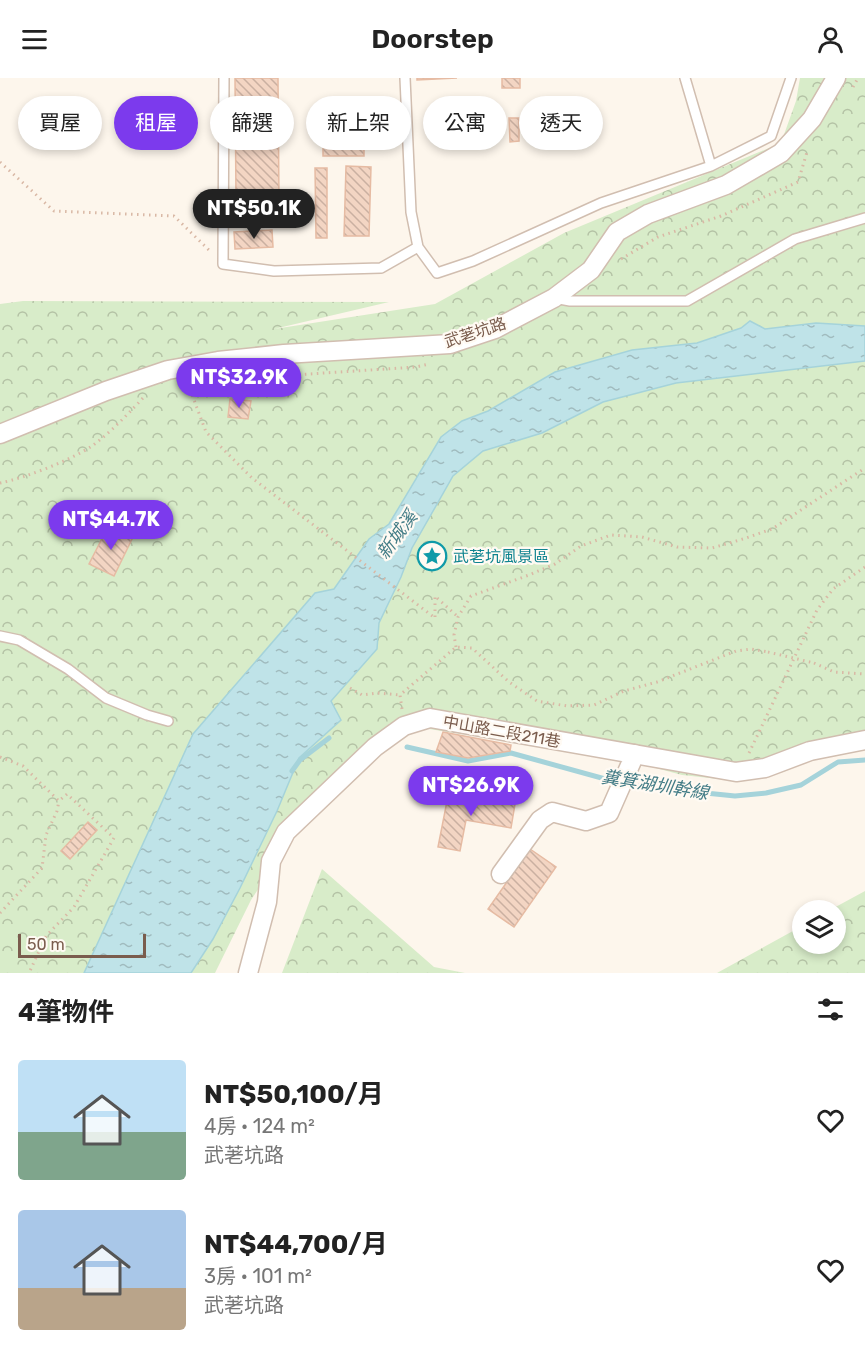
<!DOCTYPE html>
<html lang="zh-TW">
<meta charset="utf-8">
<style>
:root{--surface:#fff;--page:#f6f6f6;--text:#222;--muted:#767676;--accent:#7c3aed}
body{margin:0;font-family:Rubik,"Noto Sans TC",sans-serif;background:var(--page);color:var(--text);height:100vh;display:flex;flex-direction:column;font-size:22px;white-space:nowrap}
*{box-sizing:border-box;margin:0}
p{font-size:20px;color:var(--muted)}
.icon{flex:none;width:33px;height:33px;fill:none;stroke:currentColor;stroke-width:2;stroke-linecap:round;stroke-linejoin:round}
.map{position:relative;height:895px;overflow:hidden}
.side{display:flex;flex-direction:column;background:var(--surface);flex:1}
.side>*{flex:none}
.top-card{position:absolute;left:18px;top:18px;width:830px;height:54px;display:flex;gap:12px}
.tools{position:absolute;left:792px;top:822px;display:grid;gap:12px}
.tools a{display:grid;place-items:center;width:54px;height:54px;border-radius:50%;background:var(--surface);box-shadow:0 3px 9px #0003;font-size:30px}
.scale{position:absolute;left:18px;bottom:15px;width:128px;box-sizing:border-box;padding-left:6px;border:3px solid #7a5c4d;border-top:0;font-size:16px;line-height:21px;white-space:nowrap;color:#7a5c4d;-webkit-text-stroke:4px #fffaf3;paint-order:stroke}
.price{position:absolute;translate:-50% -51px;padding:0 14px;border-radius:21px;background:var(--accent);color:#fff;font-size:20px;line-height:39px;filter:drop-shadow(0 2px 3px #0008)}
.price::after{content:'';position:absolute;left:50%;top:36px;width:18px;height:14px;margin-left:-9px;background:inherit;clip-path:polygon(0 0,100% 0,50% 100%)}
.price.current{background:#222;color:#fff}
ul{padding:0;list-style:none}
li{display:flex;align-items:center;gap:18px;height:150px;padding:0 18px}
li span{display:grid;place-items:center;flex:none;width:168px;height:120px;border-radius:6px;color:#555}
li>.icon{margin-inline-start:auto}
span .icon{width:72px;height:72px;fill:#fffc;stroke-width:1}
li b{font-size:26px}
h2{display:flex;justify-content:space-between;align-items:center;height:72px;padding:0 18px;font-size:26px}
.chip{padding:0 21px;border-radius:27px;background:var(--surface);box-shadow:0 3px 9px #0003;font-size:21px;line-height:54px}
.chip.current{background:var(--accent);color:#fff}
header{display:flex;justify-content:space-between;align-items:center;height:78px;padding:0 18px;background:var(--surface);font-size:27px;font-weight:600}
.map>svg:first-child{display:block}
</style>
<header><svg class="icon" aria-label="menu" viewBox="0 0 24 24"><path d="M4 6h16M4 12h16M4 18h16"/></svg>Doorstep<svg class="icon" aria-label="person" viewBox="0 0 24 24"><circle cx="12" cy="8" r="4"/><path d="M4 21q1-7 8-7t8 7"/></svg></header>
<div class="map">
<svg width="865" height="895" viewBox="0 0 865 895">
<defs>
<pattern id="forest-crowns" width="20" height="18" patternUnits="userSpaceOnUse" patternTransform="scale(1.5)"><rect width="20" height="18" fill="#d8ecc9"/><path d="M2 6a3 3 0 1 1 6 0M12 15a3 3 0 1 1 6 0" fill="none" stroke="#b4c2a5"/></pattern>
<pattern id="water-ripples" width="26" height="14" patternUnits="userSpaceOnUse" patternTransform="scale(1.5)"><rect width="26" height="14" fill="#bfe3e8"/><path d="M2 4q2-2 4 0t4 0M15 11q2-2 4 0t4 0" fill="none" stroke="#a0bbbe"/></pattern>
<pattern id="building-back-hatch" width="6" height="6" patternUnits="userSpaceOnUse" patternTransform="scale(1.5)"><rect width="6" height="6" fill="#f3d5c3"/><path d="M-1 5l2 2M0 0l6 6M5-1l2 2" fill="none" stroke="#cab0a1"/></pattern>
</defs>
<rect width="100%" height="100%" fill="#fdf6ec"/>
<path fill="url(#forest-crowns)" d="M800,0H865V668L837,671L783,694L737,703L682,697L618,680L390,645L303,743L251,822L215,895H0V226L23,223L389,224L274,251L435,226L564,155L781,65L796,23Z
M322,791L434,889L465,895H282Z
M865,813V895H717L802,848V866H836V832H830Z"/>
<path fill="url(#water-ripples)" stroke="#a5d3da" stroke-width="1.5" d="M750,243L765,251L816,245L865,248V283L676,305L603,324L542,355L483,373L453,398L412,470L401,499L379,545L377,571L331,623L341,642L299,680L277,733L240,810L213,861L191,895H84L193,656L315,515L334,511L369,461L389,446L441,359L462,343L488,333L555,294L632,272L697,265L741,250Z"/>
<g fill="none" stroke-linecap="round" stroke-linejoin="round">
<path stroke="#a5d3da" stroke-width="5" d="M407,669L468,683L511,675L627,707L735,718L766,715L801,707L838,684L865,682
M292,693L300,682L329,660"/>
</g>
<path fill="url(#building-back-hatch)" stroke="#e6bba3" stroke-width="1.5" d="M235,0H278L279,121L236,122Z
M417,0H457L417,2Z
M502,0H520V10H502Z
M323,27H364V78H323Z
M461,29L490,30L489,64L460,63Z
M509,40H519V63L510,64Z
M346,88L371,89L369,158H344Z
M315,90H327V160H316Z
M236,126H274V142H237Z
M272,152L273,169L235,171L234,154Z
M230,321L251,323L248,341L228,339Z
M109,447L133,459L114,498L89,486Z
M443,654L511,667L510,673L468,680L436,674Z
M449,713L515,726L511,750L466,742L460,773L438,769Z
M88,744L97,752L70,781L61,773Z
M530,771L556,789L514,849L488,831Z"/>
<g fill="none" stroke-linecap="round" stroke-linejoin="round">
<g stroke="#d1beb0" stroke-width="12">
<path id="lane" d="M224,0L223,186L274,193L381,190L418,169
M405,0L411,134L418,169L437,195L473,183L601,125L711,88L771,58L791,0
M685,0L711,88
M554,220L570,223H687L795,161L865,140
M0,558L19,562L68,591L106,620L147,637L168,643"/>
</g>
<g stroke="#d1beb0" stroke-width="21">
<path id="street" d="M0,356L106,313L168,292L218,283L284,276L450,266L495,251L554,220L591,192L617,154L648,136L726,107L781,75L812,41L836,0
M501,796L540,742L552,734L586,743L609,735L635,676
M248,895L267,824L271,783L286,754L375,669L404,648L430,640L736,694L765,690L810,673L865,662"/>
</g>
<path stroke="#d9b8a5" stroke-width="3" stroke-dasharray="1.5 4.5" stroke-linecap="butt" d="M853,9L858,0
M0,84L54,133L174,138L211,174
M621,181L658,159L721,138L798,104L807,74
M233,301L416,289L429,286
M188,306L206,354L252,400L435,540
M0,405C25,400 71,382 92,368C111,354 127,337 143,320
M435,539V518L458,539
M456,569L454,557L458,539L471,518L529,497L555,486L581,468L611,457L642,459L677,469L712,470L743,461L772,451L865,390
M814,585L834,594L865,596
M350,610L362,617L378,615L400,617
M402,631L400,617L456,569L472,570L509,604L537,623L567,628L594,627L624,613L657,604L736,573L751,571L768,574
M749,675L817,532L833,511L865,489
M0,679L23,688L59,723L67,716L114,760L74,829L46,858L29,895
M0,835L42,790L46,757L57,733L59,723"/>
<use href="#lane" stroke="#fff" stroke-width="9"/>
<use href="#street" stroke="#fff" stroke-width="18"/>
<path stroke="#d9b8a5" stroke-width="3" stroke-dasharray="1.5 4.5" stroke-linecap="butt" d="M768,574L814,585"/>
</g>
<defs>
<g id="sight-ring" transform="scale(1.5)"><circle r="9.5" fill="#fffaf3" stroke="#0f9aa8" stroke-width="1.5"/><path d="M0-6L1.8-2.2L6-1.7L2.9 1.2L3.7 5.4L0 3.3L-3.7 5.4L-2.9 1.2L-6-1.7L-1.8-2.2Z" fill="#0f9aa8"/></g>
</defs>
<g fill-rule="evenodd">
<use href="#sight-ring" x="432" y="478"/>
</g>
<g text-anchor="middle" stroke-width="4.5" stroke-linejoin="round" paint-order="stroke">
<g font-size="16" fill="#7a5c4d" stroke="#fffaf3">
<text transform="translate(475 254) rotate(-18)" y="6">武荖坑路</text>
<text transform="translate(502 653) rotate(10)" y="6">中山路二段211巷</text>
</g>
<g font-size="16" fill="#0d838f" stroke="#fffaf3" text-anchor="start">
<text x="453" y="484">武荖坑風景區</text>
</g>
<g font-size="18" font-style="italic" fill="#437c86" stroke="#fffaf3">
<text transform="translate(397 457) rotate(-54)" y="6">新城溪</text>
<text transform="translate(655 707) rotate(9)" y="6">糞箕湖圳幹線</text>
</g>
</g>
</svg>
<div class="tools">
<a><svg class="icon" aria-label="layers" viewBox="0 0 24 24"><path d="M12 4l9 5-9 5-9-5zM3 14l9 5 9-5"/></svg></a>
</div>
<div class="scale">50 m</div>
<b class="price current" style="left:254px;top:162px">NT$50.1K</b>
<b class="price" style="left:239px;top:331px">NT$32.9K</b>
<b class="price" style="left:111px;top:473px">NT$44.7K</b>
<b class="price" style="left:471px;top:739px">NT$26.9K</b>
<div class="top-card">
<a class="chip">買屋</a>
<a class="chip current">租屋</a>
<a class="chip">篩選</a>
<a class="chip">新上架</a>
<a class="chip">公寓</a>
<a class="chip">透天</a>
</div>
</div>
<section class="side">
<h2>4筆物件<svg class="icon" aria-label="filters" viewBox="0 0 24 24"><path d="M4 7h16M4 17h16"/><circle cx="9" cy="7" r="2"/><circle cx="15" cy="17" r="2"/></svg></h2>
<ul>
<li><span style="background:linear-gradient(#bfe0f5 60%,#7fa58c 0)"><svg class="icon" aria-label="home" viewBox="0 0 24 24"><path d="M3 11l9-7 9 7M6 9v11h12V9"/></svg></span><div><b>NT$50,100/月</b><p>4房 · 124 m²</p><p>武荖坑路</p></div><svg class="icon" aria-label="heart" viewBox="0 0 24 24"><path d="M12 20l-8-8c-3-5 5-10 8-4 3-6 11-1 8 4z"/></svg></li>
<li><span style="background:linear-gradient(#a9c7e8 65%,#b9a48a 0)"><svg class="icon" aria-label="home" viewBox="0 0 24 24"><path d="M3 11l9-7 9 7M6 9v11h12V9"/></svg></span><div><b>NT$44,700/月</b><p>3房 · 101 m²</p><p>武荖坑路</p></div><svg class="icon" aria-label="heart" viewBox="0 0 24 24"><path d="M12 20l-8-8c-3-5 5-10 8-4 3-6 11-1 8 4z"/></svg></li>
</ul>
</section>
